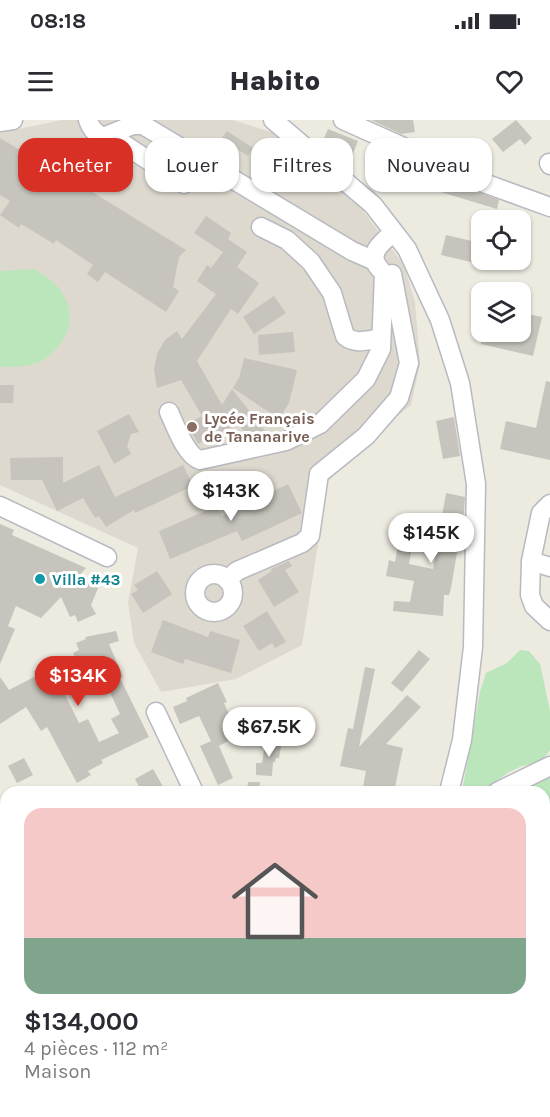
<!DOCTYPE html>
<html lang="fr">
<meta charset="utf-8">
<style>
:root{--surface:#fff;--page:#f2f2f3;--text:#2b2b33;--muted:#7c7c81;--line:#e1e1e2;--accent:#d93025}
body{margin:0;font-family:Karla,sans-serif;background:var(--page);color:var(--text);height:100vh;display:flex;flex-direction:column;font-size:22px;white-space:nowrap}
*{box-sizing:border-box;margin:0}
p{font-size:20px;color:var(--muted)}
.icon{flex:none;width:33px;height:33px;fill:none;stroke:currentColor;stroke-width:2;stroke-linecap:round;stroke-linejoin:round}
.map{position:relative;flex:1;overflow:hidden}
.details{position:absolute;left:0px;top:666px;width:550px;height:332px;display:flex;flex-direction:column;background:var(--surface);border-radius:18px 18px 0 0;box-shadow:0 2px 4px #0004}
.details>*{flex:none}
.guide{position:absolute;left:18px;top:18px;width:514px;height:54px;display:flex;gap:12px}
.buttons{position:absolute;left:471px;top:90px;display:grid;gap:12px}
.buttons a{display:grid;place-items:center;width:60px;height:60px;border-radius:12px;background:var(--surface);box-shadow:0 2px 4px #0004;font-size:30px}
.price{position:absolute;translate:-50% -51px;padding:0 14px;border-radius:21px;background:#fff;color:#222;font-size:20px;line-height:39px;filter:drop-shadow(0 2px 3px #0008)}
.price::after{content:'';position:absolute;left:50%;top:36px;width:18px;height:14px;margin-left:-9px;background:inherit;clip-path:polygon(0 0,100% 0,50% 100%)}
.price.active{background:var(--accent);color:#fff}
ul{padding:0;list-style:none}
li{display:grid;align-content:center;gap:12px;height:318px;padding:0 24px}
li+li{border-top:2px solid var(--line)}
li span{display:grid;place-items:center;height:186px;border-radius:18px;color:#555}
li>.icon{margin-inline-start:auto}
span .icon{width:108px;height:108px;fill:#fffc;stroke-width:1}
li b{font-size:26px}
.tag{padding:0 21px;border-radius:18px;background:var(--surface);box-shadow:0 2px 4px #0004;font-size:21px;line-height:54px}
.tag.active{background:var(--accent);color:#fff}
.status{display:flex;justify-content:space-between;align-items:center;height:42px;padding:0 30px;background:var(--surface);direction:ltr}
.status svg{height:16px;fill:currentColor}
header{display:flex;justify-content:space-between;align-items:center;height:78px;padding:0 24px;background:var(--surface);font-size:27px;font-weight:800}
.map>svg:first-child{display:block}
</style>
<div class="status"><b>08:18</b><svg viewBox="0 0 49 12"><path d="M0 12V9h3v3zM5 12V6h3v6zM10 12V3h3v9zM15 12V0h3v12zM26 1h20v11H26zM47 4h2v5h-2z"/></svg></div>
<header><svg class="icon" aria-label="menu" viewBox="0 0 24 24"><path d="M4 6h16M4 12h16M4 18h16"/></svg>Habito<svg class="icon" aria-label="heart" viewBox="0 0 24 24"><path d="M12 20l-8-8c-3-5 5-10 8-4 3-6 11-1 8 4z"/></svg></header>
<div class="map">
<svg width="550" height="997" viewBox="0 0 550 997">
<rect width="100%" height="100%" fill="#edeae0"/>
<path fill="#ddd9cf" d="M62,0H233L277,14L345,67L404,145L415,182L420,244L411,285L359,328L328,361L302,525L236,559L161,572L134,523L128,483L138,428L0,365V13Z"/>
<path fill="#bbe6bc" d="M34,149C41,154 51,159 57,166C75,187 74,213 53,232C49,235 46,239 42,241C28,247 14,247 0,247V151Z
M520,530L529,531L540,544L550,591V630L540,643L522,646L509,652L481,672H462L480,572L486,553L507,543Z
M550,656V814L545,820L544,672H516Z
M365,992H525V997H364Z"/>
<path fill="#c7c4bd" d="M371,0H413L415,12L401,14Z
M516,0L532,18L525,25L520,19L503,32L492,19Z
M328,9L358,21L352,36L322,23Z
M227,11L253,28L248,36L221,19Z
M0,18L67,58L69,54L87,66L86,68L186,130L179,137L173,167L179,171L166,192L105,152L98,162L87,154L93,145L56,120L54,124L21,104L19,108L0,95L10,81L0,75Z
M381,38L412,50L413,46L430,51L499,80L497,89L404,61L401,69L373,58Z
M206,96L231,113L228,119L247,132L237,147L259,163L238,194L231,189L197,241L222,285L232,269L266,312L249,318L238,304L198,324L187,304L202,296L181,260L157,268L154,250L157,234L165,220L177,211L182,219L216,174L197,161L207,145L211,148L223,132L194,113Z
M446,115L476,122L471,142L441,135Z
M520,175L531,178L528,194L542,197L533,236L481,224L483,212H520Z
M274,176L286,193L254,214L243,197Z
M293,212L295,232L259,235L258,215Z
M244,238L297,250L289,283L279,299L233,268L239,258Z
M546,261L550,262V340L500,329L506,301L536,308Z
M0,265H14L13,283H0Z
M129,294L139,312L131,314L127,326L131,334L114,344L97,311Z
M454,297L460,336L443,339L436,301Z
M63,337V363L99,345L115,377L183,345L193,366L135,393L134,390L106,407L99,396L95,398L83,378L57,391L42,360H11L10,338Z
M288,364L302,393L242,421L237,411L170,439L159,411L217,386L222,396Z
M446,373L465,377L464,392L451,468L449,475H444L443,496L393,491L394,481L410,482L414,461L386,456L389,440L395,442L400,413L414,415L409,444L433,449Z
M0,404L14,410L12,415L86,448L78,457L99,466L91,485L96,494L78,502L75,495L70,497L61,477L41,498L16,486L8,506L15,509L0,544Z
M289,441L292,446L285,450L299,472L274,487L258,460L272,451L271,449Z
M157,451L172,474L143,493L131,474L138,470L134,465Z
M267,491L286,522L275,528L272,523L259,531L243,506Z
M163,500L208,517L210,511L240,520L231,553L185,539L183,544L151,532Z
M116,511L119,521L109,524L123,557L120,558L149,617L101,640L103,643L88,651L91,655L77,663L47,607L41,611L26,587L0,604V557L9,570L36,556L34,551L50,544L79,603L88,599L99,622L119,613L111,599L120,594L106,564L96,569L94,564L89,566L73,533L79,530L76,523L86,519L85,517Z
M419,530L430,539L402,572L391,563Z
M365,547L375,549L359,627L407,575L421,587L386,624L403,628L394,672H362L366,651L340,646L348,608L353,609Z
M218,563L227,582L224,583L230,597L223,600L230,620L219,626L233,658L218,665L200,626L211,621L199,596L180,604L173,587L187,581L186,578Z
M266,619L282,621L279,638H276L275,642H273L272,656L256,655V643H262Z
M24,638L33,655L17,663L8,646Z
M153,649L166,672H142L135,659Z
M248,662H260L259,672H247Z"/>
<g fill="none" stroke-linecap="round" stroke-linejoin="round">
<g stroke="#b8bac0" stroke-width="21">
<path id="minor" d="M88,0C91,9 95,13 103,17L133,5H143L352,131L375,141
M273,0L373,85L407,129L440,200L460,263L476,364L473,527L462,620L449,672
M343,0L484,63L550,87
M0,2L13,0
M110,15L184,64
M549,43L550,45
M261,107L287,120L311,142L332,173L345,216C355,225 368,220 381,218
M380,149C366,134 382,122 394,112
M169,292C175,305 186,336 200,340L286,321L320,304L366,259L381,229L384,153
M550,384L541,393L531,441L530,475L534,486L550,501
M0,386L107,437
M531,441L550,447
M195 473a19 19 0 1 1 38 0a19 19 0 1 1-38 0Z
M227,460L237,451L302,423L310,416L319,354L366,316L399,278L409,243L392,154
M156,592L194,672
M497,672L550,646
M0,705L6,708
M0,880L6,883
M91,997L96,992
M176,997L182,992
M237,997L239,992
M338,997L339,992"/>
</g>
<use href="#minor" stroke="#fff" stroke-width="18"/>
</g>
<circle fill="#8d6e63" stroke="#fff" stroke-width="2" cx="192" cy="307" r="6"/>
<circle fill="#0f9aa8" stroke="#fff" stroke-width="2" cx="40" cy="459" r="6"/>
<g text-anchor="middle" stroke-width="6" stroke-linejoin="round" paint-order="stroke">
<g font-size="16" font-weight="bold" fill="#785e54" stroke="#fff" text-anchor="start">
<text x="204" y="304">Lycée Français<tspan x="204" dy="18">de Tananarive</tspan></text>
</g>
<g font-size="16" font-weight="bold" fill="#0d838f" stroke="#fff" text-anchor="start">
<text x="52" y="465">Villa #43</text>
</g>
</g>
</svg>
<div class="buttons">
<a><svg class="icon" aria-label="locate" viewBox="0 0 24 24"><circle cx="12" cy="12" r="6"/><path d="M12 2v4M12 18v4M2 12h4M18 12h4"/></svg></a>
<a><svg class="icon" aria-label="layers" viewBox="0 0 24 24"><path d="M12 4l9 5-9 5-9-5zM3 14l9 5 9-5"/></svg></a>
</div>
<b class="price" style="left:231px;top:402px">$143K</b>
<b class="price" style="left:431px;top:444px">$145K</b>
<b class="price active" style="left:78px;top:587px">$134K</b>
<b class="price" style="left:269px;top:638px">$67.5K</b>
<div class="guide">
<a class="tag active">Acheter</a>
<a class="tag">Louer</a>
<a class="tag">Filtres</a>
<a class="tag">Nouveau</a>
</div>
<section class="details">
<ul>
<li><span style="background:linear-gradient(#f6c9c9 70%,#7fa58c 0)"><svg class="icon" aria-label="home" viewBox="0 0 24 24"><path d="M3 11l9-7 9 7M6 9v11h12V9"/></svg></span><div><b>$134,000</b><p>4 pièces · 112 m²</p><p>Maison</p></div></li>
</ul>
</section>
</div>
